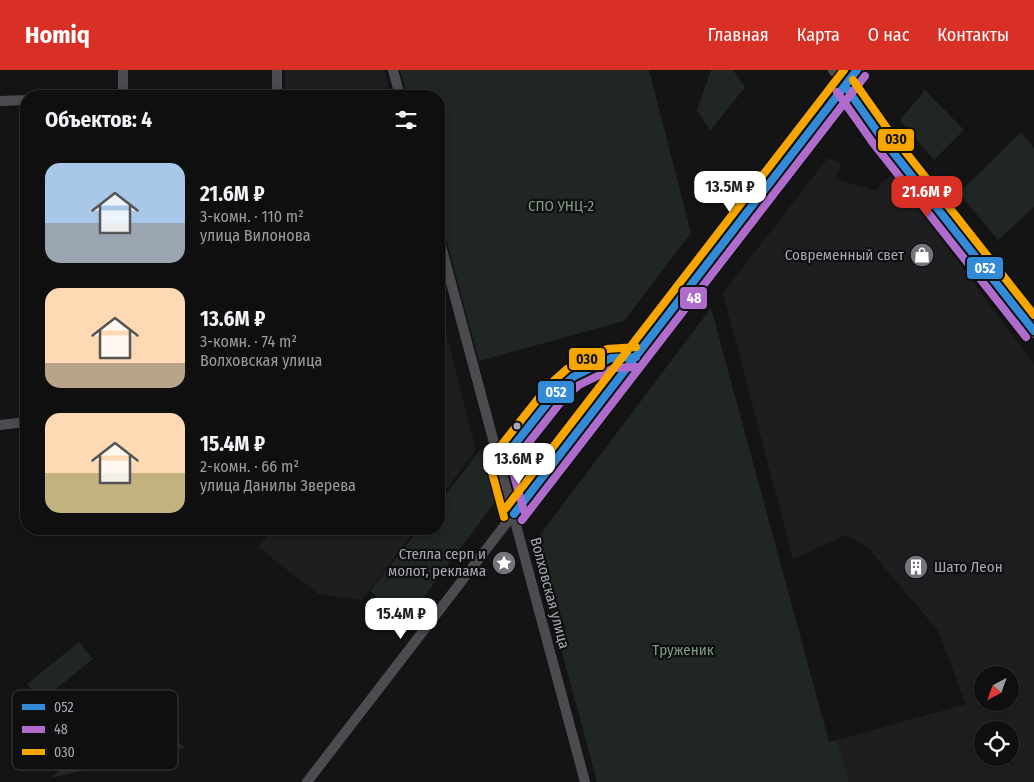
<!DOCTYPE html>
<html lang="ru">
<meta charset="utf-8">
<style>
:root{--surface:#0f0f10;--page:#1d1d1e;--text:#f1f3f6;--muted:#9b9c9f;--line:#2f2f30;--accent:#d93025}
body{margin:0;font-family:"Fira Sans Condensed",sans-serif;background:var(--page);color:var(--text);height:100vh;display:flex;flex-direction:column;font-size:19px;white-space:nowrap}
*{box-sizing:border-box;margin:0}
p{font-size:16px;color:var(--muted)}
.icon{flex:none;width:28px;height:28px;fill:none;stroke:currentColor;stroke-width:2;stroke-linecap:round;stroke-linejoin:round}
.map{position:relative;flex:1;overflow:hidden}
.panel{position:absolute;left:20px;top:20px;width:425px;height:445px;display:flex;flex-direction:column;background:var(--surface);border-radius:20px;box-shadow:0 2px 8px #0003,0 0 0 1px var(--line)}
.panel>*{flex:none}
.needle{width:32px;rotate:221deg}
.controls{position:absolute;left:974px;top:596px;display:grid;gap:10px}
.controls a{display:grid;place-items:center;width:45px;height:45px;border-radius:50%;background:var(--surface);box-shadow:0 2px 8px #0003,0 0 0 1px var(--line);font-size:25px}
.price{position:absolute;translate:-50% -42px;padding:0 11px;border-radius:10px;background:#fff;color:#222;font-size:16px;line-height:32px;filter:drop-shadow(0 1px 2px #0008)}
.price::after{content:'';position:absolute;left:50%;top:30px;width:15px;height:11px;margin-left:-8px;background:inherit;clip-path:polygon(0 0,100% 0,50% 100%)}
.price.on{background:var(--accent);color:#fff}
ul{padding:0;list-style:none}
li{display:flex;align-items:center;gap:15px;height:125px;padding:0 25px}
li span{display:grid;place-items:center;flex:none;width:140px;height:100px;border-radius:15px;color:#555}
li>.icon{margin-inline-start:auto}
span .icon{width:60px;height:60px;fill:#fffc;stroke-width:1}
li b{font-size:21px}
h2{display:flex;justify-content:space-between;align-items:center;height:60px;padding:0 25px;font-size:21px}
header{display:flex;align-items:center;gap:30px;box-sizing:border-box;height:70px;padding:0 25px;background:var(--accent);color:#fff}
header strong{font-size:24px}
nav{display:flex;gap:28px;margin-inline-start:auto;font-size:18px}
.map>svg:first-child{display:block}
</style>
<header>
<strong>Homiq</strong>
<nav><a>Главная</a><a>Карта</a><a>О нас</a><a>Контакты</a></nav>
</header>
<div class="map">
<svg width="1034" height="712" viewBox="0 0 1034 712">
<rect width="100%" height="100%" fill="#141415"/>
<path fill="#1e1e20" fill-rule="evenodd" d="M285,0H384L391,26H285Z
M828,88L841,93L836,109L877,121L880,114L893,104L1034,294V712H849L837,670L966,634L938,561L869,479L846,465L793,489L723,223ZM982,605H1010V632H982ZM982,660H1010V688H982Z
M439,235L476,380L439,429Z
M265,459H416L362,530L318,524L258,477L269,464Z"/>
<path fill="#202623" d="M400,0H649L691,163L624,251L479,291L439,143V26H407Z
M711,0H733L745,17L710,61L697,40Z
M925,20L964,60L934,90L900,50Z
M1021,62L1034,78V137L998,170L959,123Z
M711,238L829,672L837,670L849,712H597L533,474Z
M481,379L494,420L495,432L406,551L370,521L419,459H439V433Z
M79,572L93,589L41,631L27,614Z
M143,638L185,678L50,708Z"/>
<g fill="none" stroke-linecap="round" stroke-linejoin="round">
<path stroke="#4c4c50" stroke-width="10" d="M277,0V26
M393,0L400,26
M123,26V0
M0,31L26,30
M439,168L585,712
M0,355L26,352
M307,712L729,164L845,16L833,0"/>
<path stroke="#4a4a4c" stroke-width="14" d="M857,0L845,16L881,67L1034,261"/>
<g stroke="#0f0f10" stroke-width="11">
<path id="bus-1" d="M845,16L881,67L1034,261
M500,393L557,321L573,307L611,288L636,287
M514,444L857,0"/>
</g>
<g stroke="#0f0f10" stroke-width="11">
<path id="bus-2" d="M837,22L873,73L1026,267
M524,441L511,395L564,328L579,315L614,298L636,297
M522,450L865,6"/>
</g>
<g stroke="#0f0f10" stroke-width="11">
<path id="bus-3" d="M853,10L889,61L1034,245
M506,438L844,0
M504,447L490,395L492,387L549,315L567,299L607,279L636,277"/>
</g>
<use href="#bus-1" stroke="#338bd7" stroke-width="8"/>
<use href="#bus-2" stroke="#b06ccc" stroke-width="8"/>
<use href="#bus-3" stroke="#f7a600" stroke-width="8"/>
</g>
<defs>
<g id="shop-disc" transform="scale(1.25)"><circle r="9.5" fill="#74747c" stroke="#0f0f10"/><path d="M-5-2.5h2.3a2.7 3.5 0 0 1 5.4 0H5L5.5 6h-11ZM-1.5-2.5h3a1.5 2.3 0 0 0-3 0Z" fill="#fff"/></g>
<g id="sight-disc" transform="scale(1.25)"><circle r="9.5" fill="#74747c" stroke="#0f0f10"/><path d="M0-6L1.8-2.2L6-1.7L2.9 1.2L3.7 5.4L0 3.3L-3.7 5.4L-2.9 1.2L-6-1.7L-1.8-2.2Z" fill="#fff"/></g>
<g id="building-disc" transform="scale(1.25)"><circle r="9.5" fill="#74747c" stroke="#0f0f10"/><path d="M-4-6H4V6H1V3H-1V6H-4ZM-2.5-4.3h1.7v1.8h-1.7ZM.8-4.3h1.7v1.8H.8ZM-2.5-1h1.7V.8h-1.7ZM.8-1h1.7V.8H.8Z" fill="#fff"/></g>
</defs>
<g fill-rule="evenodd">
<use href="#shop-disc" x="922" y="185"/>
<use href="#sight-disc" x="504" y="493"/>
<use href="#building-disc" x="916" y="497"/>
</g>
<circle fill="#a7a8b4" stroke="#0f0f10" stroke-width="2" cx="517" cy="356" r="4.5"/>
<g text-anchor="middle" stroke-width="4.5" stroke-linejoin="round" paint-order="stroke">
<g font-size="15" fill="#809c87" stroke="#0f0f10">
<text x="561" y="141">СПО УНЦ-2</text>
<text x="683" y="585">Труженик</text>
</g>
<g font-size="15" fill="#a7a8b4" stroke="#0f0f10" text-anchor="end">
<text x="904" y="190">Современный свет</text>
<text x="486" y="489">Стелла серп и<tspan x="486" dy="17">молот, реклама</tspan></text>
<text x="934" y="502" text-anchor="start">Шато Леон</text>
</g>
<g font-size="15" fill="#a7a8b4" stroke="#0f0f10">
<text transform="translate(550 523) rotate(75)" y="5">Волховская улица</text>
</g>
</g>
<rect x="12" y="620" width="166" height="80" rx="8" fill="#0f0f10" stroke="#3d3d41" stroke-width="1"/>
<rect x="22" y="634" width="23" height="6" fill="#338bd7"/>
<rect x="22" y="656" width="23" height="7" fill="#b06ccc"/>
<rect x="22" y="679" width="23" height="6" fill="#f7a600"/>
<g font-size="14" fill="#a7a8b4">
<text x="54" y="642">052</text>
<text x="54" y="664">48</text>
<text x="54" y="687">030</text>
</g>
<g stroke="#0f0f10" stroke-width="2">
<rect x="877" y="58" width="38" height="24" rx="5" fill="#f7a600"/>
<rect x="966" y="186" width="38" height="24" rx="5" fill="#338bd7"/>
<rect x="679" y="216" width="29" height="24" rx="5" fill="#b06ccc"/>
<rect x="568" y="277" width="38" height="24" rx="5" fill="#f7a600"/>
<rect x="537" y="310" width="38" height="24" rx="5" fill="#338bd7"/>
</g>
<g font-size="14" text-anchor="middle" font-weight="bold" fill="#fff">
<text x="985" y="203">052</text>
<text x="694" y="233">48</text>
<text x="556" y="327">052</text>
</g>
<g font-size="14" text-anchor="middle" font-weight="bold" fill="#111">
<text x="896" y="74">030</text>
<text x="587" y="294">030</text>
</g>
</svg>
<div class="controls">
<a><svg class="needle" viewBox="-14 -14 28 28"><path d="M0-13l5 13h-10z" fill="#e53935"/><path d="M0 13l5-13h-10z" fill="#9b9c9f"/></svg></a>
<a><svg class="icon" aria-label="locate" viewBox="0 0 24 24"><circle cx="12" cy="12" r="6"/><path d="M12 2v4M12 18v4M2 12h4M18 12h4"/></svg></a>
</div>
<b class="price" style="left:730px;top:143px">13.5M ₽</b>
<b class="price on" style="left:927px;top:148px">21.6M ₽</b>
<b class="price" style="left:519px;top:415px">13.6M ₽</b>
<b class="price" style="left:401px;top:570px">15.4M ₽</b>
<section class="panel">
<h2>Объектов: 4<svg class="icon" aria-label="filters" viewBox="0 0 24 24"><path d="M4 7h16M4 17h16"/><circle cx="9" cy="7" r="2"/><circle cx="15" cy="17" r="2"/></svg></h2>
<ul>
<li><span style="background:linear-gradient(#a9c7e8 60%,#9aa5b1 0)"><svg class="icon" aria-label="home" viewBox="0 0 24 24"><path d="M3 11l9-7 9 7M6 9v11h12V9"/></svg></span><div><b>21.6M ₽</b><p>3-комн. · 110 m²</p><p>улица Вилонова</p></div></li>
<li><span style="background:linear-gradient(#ffd9b3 75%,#b9a48a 0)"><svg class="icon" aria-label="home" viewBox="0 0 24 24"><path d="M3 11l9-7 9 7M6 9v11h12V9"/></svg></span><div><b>13.6M ₽</b><p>3-комн. · 74 m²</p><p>Волховская улица</p></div></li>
<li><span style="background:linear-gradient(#ffd9b3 60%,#c2b280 0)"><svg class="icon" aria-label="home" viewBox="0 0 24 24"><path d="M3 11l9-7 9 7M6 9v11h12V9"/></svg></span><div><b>15.4M ₽</b><p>2-комн. · 66 m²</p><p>улица Данилы Зверева</p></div></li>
</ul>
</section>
</div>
